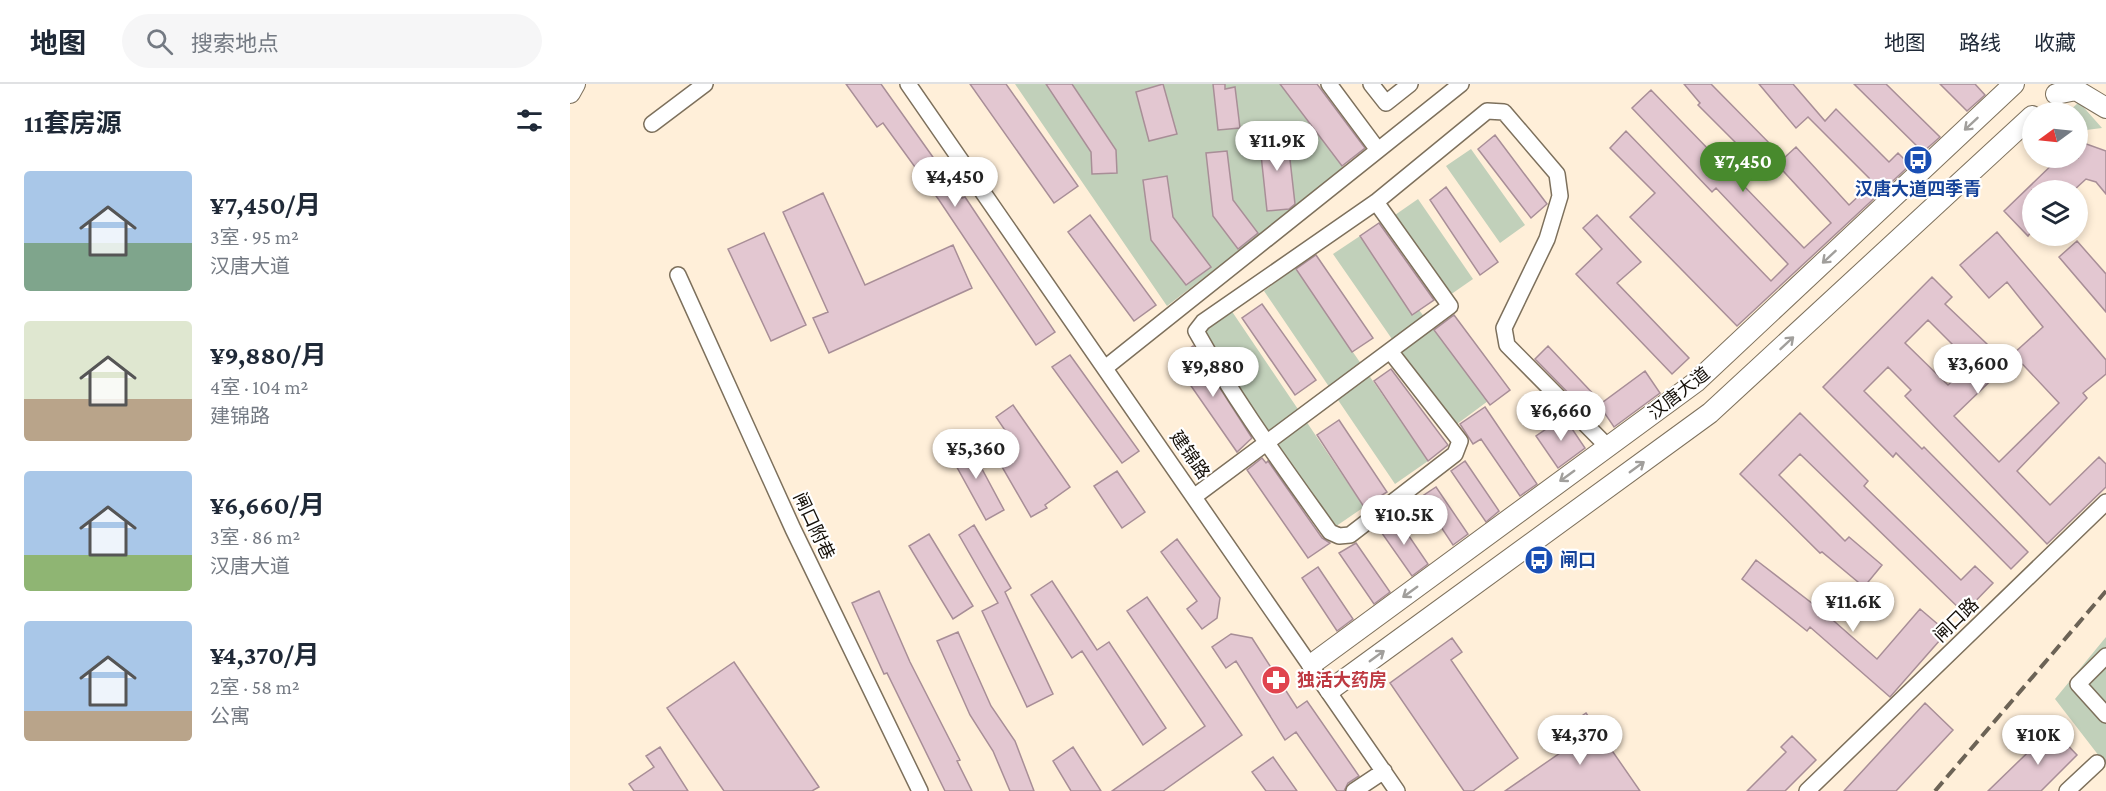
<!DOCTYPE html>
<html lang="zh">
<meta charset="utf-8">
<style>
:root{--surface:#fff;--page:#f6f6f7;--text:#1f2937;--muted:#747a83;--line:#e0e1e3;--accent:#488a2d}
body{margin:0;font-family:"Crimson Pro","Noto Sans SC",serif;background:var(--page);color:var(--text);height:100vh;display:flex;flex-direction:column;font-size:22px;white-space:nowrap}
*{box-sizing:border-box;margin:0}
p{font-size:20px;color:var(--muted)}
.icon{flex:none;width:33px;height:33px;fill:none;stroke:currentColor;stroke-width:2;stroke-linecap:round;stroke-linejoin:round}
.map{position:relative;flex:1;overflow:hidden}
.sheet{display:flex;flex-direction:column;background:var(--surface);width:570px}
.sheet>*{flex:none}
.needle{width:39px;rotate:255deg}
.fabs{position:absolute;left:1452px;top:18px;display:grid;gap:12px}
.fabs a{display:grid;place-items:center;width:66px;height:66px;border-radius:50%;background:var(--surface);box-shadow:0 3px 9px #0003;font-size:30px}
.price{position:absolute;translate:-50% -51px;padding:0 14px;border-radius:21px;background:#fff;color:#222;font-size:20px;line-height:39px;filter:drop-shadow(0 2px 3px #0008)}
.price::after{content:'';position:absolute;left:50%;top:36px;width:18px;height:14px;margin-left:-9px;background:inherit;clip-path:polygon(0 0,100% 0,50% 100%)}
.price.active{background:var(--accent);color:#fff}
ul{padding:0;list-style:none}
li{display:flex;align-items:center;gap:18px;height:150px;padding:0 24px}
li span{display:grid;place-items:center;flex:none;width:168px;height:120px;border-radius:6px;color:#555}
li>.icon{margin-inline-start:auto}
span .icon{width:72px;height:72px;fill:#fffc;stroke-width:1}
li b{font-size:26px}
h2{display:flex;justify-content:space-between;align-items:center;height:72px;padding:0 24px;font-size:26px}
header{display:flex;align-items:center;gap:36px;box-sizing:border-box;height:84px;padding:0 30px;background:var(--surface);border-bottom:2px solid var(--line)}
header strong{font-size:28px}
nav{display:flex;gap:33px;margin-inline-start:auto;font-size:21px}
.search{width:420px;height:54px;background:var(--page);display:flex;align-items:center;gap:15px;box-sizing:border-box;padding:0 21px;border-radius:33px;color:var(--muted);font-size:22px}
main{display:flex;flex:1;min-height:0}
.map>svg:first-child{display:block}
</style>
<header>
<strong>地图</strong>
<div class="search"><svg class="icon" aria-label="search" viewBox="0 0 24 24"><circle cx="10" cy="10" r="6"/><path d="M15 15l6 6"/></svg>搜索地点</div>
<nav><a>地图</a><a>路线</a><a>收藏</a></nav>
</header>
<main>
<section class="sheet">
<h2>11套房源<svg class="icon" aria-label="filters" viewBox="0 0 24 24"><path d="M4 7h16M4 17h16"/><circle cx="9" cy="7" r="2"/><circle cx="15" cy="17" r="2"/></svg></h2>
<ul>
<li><span style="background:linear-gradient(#a9c7e8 60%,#7fa58c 0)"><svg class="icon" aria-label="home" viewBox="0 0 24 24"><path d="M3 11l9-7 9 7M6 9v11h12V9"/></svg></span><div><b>¥7,450/月</b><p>3室 · 95 m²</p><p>汉唐大道</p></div></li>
<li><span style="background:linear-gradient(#dfe7d0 65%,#b9a48a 0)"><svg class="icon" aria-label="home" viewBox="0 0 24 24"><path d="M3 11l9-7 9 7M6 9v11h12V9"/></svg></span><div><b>¥9,880/月</b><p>4室 · 104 m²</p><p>建锦路</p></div></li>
<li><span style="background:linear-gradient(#a9c7e8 70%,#8fb573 0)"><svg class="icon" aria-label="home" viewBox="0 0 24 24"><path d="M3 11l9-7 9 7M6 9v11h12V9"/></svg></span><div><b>¥6,660/月</b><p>3室 · 86 m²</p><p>汉唐大道</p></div></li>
<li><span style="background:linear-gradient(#a9c7e8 75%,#b9a48a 0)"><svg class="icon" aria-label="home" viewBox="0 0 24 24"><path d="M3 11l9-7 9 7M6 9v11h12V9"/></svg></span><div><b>¥4,370/月</b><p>2室 · 58 m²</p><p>公寓</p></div></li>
</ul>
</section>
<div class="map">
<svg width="1536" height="707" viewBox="0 0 1536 707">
<rect width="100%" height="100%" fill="#ffefd9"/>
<path fill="#c1d0ba" d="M445,0H710L775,86L597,222Z
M1509,18L1532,44L1508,47V28H1498Z
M901,65L955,141L930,159L876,82Z
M848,115L903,195L880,211L825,131Z
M790,152L842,231L849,226L918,317L883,343L763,170Z
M725,184L858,377L825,400L694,207Z
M661,226L794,423L762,445L630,248Z
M1536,553V681L1485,615Z"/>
<path fill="#e3c7d1" stroke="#a88e97" stroke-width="1.5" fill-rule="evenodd" d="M276,0H311L392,114L395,113L485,248L466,261L369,116L313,39L307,43Z
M400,0H436L508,102L484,119Z
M476,0H502L546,66L547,89L522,90L521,68Z
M593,0L607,50L579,57L566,8Z
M643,0H655V5L665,3L670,44L648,46Z
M710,0H747L795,64L772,82Z
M1114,0H1141L1214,74L1226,63L1279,121L1294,107L1292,105L1301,96L1238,33L1226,44L1189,0H1223L1255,37L1266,25L1319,78L1328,69L1340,81L1167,242L1060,133L1085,109L1040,64L1056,47L1201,197L1218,180L1146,104L1142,108L1062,24L1081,6L1234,164L1261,139L1205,78L1195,88L1128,21L1130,19Z
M1284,0H1316L1370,53L1353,68Z
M1370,0H1405L1415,11L1397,27Z
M717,49L725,120L719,125L697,127L689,52Z
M925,51L977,120L961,134L908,65Z
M1508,57L1536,67V110L1526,98L1516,95L1504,106H1462V147L1458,152L1434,127L1489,74H1508Z
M657,67L663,116L688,149L668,165L643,132L636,69Z
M597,92L603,133L641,183L616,201L581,156L573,96Z
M876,103L928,178L910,191L860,116Z
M253,109L295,201L383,161L402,204L259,269L243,234L258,228L213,128Z
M520,131L586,221L564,237L498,148Z
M1027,131L1071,178L1047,199L1119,274L1102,290L1006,190L1032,165L1013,144Z
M809,139L864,216L842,231L790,152Z
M1427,148L1536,276V290L1513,309L1517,314L1447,387L1480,421L1529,373L1536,380V403L1477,460L1335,312L1341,306L1318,283L1294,307L1352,365L1354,363L1458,468L1441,485L1326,369L1323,373L1253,303L1362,193L1382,213L1375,220L1438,280L1384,332L1429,378L1489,319L1443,270L1473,243L1437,198L1419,214L1390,181ZM1358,236L1401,279L1378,301L1335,259Z
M194,149L236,241L201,257L158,165Z
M1507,157L1536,190V228L1489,173Z
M746,171L803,254L782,268L726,185Z
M692,220L746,296L725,311L672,234Z
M884,231L940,306L920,321L864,246Z
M623,262L682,354L667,368L603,276Z
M978,262L1029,316L1017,328L965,275Z
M500,271L569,367L552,379L482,283Z
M821,285L878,361L858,377L804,297Z
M1075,287L1090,309L1044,343L1029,321Z
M443,321L500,403L475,421L477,424L461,433L424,369L443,358L426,333Z
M915,323L967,400L950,412L911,355L903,360L890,340Z
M1230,329L1298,397L1294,402L1391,496L1405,482L1423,499L1394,529L1230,370L1209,391L1275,457L1279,453L1312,481L1294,503L1252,468L1250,469L1170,390Z
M994,333L1015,364L988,384L966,352Z
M769,336L817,408L794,423L747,351Z
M397,357L434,426L416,436L378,367Z
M692,374L696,379L698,377L752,454L760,459L738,474L677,386Z
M895,377L929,427L916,438L881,387Z
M547,387L575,428L552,444L524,402Z
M866,403L898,450L883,461L851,413Z
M826,433L858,480L842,492L809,445Z
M404,441L441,504L435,508L483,610L457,623L412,527L428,519L389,451Z
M359,450L403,522L383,535L339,462Z
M607,455L650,514L647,534L632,545L617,525L627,517L591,468Z
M786,459L820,508L804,520L769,469Z
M1186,476L1256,530L1307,575L1350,525L1377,548L1320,613L1240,543L1237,547L1172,495Z
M748,483L783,535L767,547L732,494Z
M482,497L527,566L539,558L596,644L573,661L512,567L502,574L461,511Z
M309,507L340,578L390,676L387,677L402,707H375L317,589L314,590L282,519Z
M577,513L672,651L593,707H542L635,642L557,527Z
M388,548L421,622L445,657L464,707H440L423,667L400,631L367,557Z
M661,550L682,554L727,624L737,617L789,692L778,699L774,707H767L726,648L715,656L666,577L656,584L642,563Z
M882,554L892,568L881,576L948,674L903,707H894L820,599Z
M164,578L249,703L242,707H154L97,624Z
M1355,619L1383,646L1326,707H1274Z
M1016,629L1070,707H935L1003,660L993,645Z
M1482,645L1507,671L1471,707H1418Z
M1222,652L1246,676L1215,707H1177L1216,668L1211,663Z
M90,663L118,707H64L59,700L84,683L76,672Z
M503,663L531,707H501L483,677Z
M703,673L727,707H696L682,688Z"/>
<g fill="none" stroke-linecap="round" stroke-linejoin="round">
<g stroke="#7d705c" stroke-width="18">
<path id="minor" d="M338,0L827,707
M759,0L808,66
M801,0L816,19L840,0
M82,40L135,0
M108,191L223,445L350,707
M820,267L890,357L885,370L780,451L769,452L760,448C713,382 665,317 626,247L633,238L806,118L917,27L934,28L987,90L990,112L977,155L934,244L937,261L1038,363
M535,284L891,0
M625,412L880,222L806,118
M1536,572L1508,600L1536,631
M784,707L814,687
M1237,707L1536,418
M1497,707L1527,679"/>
</g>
<g stroke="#7d705c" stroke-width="22">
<path id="major" d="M0,9L5,0
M1486,10L1506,6L1536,24
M742,580L1126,298L1444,0
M760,606L1140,329L1462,32"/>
</g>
<use href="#minor" stroke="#fff" stroke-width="15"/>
<use href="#major" stroke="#fff" stroke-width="20"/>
<path stroke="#6c6356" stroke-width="4" stroke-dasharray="12 6" stroke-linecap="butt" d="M1365,707L1536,507"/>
</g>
<defs><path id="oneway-shaft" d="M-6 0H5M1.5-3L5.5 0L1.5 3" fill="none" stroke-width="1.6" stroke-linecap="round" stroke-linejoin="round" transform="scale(1.5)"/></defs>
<g stroke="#a19f9c">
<use href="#oneway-shaft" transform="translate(1401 40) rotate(137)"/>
<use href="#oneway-shaft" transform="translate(1259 173) rotate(137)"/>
<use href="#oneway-shaft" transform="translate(1217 259) rotate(-43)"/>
<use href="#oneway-shaft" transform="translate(1067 383) rotate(-36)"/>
<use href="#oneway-shaft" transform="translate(997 392) rotate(144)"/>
<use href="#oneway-shaft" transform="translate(840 508) rotate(144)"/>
<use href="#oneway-shaft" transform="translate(807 572) rotate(-36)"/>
</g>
<defs>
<g id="bus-disc" transform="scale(1.5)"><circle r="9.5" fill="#1a4fb4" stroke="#fff"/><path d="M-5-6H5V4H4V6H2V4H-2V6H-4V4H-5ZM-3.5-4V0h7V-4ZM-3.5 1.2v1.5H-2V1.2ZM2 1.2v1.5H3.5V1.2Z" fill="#fff"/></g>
<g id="pharmacy-disc" transform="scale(1.5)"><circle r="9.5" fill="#e0444e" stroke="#fff"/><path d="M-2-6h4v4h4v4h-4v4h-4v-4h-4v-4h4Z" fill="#fff"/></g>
</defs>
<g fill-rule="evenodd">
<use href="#bus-disc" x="1348" y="76"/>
<use href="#bus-disc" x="969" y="476"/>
<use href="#pharmacy-disc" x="706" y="596"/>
</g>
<g text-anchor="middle" stroke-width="4.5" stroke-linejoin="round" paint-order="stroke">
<g font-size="18" font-weight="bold" fill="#164399" stroke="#fff">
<text x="1348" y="111">汉唐大道四季青</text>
<text x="990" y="482" text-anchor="start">闸口</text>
</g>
<g font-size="18" fill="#140f08" stroke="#fff">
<text transform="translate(1109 309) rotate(-38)" y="6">汉唐大道</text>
<text transform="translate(620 371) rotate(55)" y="6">建锦路</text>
<text transform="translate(244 442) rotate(65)" y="6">闸口附巷</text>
<text transform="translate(1386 536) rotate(-44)" y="6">闸口路</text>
</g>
<g font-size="18" font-weight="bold" fill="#be3a42" stroke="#fff" text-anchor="start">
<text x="727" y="602">独活大药房</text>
</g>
</g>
</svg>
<div class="fabs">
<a><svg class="needle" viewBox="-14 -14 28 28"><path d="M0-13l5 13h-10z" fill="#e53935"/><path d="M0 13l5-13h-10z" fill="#747a83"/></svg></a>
<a><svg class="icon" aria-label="layers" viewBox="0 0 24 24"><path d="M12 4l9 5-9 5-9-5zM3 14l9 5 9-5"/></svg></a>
</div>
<b class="price" style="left:707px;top:88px">¥11.9K</b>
<b class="price active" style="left:1173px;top:109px">¥7,450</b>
<b class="price" style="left:385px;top:124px">¥4,450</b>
<b class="price" style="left:1408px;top:311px">¥3,600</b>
<b class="price" style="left:643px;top:314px">¥9,880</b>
<b class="price" style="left:991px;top:358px">¥6,660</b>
<b class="price" style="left:406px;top:396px">¥5,360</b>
<b class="price" style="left:834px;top:462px">¥10.5K</b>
<b class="price" style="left:1283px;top:549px">¥11.6K</b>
<b class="price" style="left:1010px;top:682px">¥4,370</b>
<b class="price" style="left:1468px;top:682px">¥10K</b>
</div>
</main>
